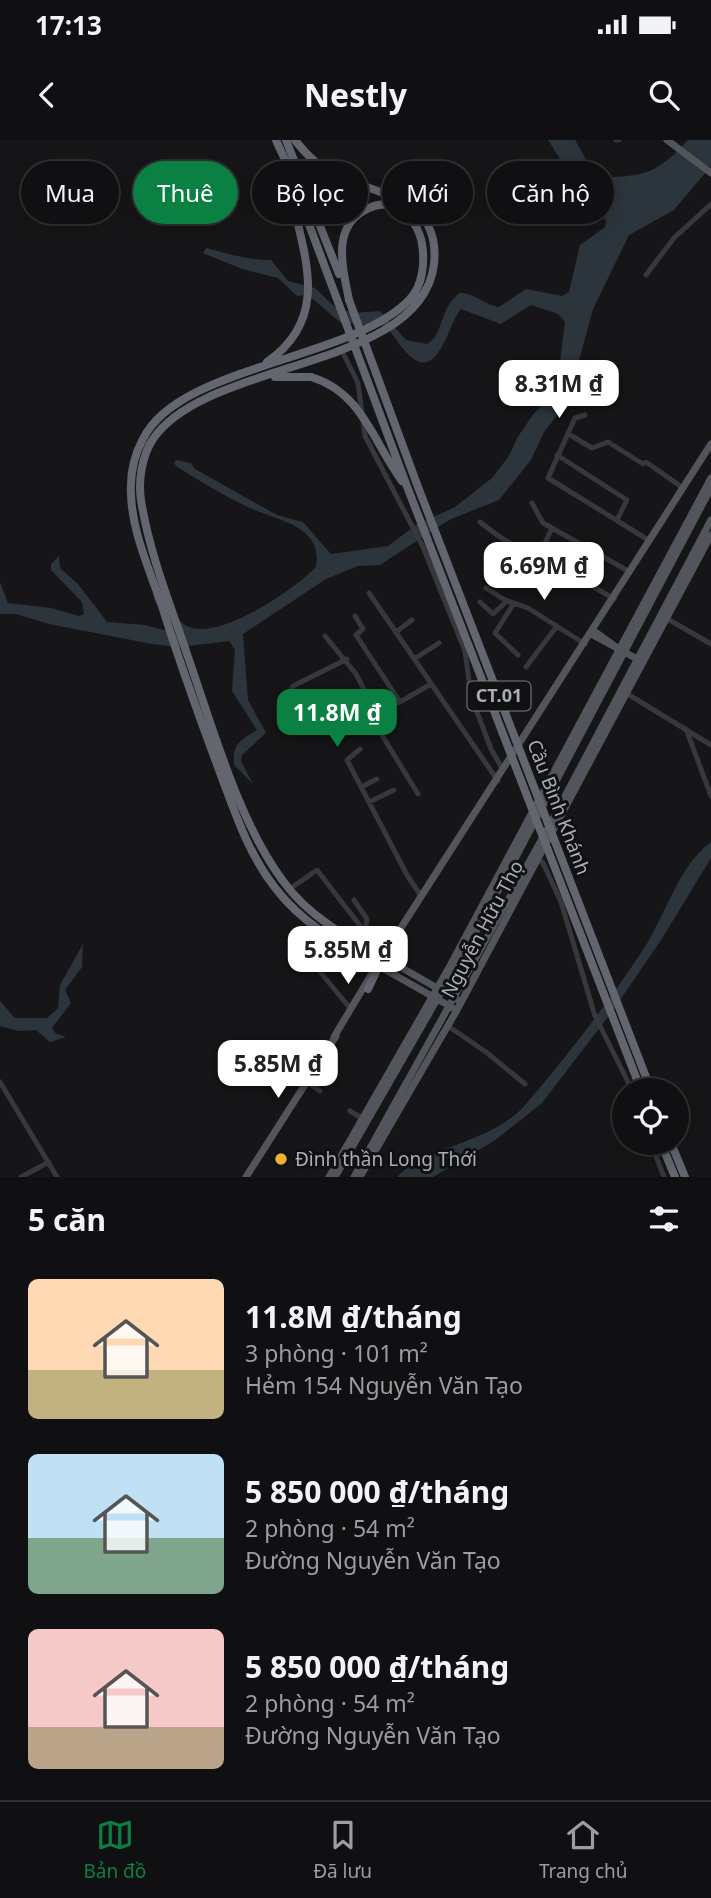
<!DOCTYPE html>
<html lang="vi">
<meta charset="utf-8">
<style>
:root{--surface:#101012;--page:#1e1e20;--text:#f1f3f6;--muted:#9c9d9f;--line:#303032;--accent:#0b8043}
body{margin:0;font-family:"Noto Sans",sans-serif;background:var(--page);color:var(--text);height:100vh;display:flex;flex-direction:column;font-size:26px;white-space:nowrap}
*{box-sizing:border-box;margin:0}
p{font-size:23px;color:var(--muted)}
.icon{flex:none;width:38px;height:38px;fill:none;stroke:currentColor;stroke-width:2;stroke-linecap:round;stroke-linejoin:round}
.map{position:relative;height:1037px;overflow:hidden}
.details{display:flex;flex-direction:column;background:var(--surface);flex:1}
.details>*{flex:none}
.top-card{position:absolute;left:21px;top:21px;width:670px;height:63px;display:flex;gap:14px}
.controls{position:absolute;left:612px;top:938px;display:grid;gap:14px}
.controls a{display:grid;place-items:center;width:77px;height:77px;border-radius:50%;background:var(--surface);box-shadow:0 4px 18px #0003,0 0 0 2px var(--line);font-size:35px}
.price{position:absolute;translate:-50% -60px;padding:0 16px;border-radius:14px;background:#fff;color:#222;font-size:23px;line-height:46px;filter:drop-shadow(0 2px 4px #0008)}
.price::after{content:'';position:absolute;left:50%;top:42px;width:21px;height:16px;margin-left:-10px;background:inherit;clip-path:polygon(0 0,100% 0,50% 100%)}
.price.current{background:var(--accent);color:#fff}
ul{padding:0;list-style:none}
li{display:flex;align-items:center;gap:21px;height:175px;padding:0 28px}
li span{display:grid;place-items:center;flex:none;width:196px;height:140px;border-radius:10px;color:#555}
li>.icon{margin-inline-start:auto}
span .icon{width:84px;height:84px;fill:#fffc;stroke-width:1}
li b{font-size:30px}
h2{display:flex;justify-content:space-between;align-items:center;height:84px;padding:0 28px;font-size:30px}
.chip{padding:0 24px;border-radius:32px;background:var(--surface);box-shadow:0 4px 18px #0003,0 0 0 2px var(--line);font-size:24px;line-height:63px}
.chip.current{background:var(--accent);color:#fff}
.status{display:flex;justify-content:space-between;align-items:center;height:49px;padding:0 35px;background:var(--surface);direction:ltr}
.status svg{height:19px;fill:currentColor}
header{display:flex;justify-content:space-between;align-items:center;height:91px;padding:0 28px;background:var(--surface);font-size:32px;font-weight:700}
.tabs{display:flex;justify-content:space-around;align-items:center;height:98px;border-top:2px solid var(--line);background:var(--surface);font-size:19px;color:var(--muted)}
.tabs a{display:grid;justify-items:center;gap:4px}
.tabs .current{color:var(--accent)}
.map>svg:first-child{display:block}
</style>
<div class="status"><b>17:13</b><svg viewBox="0 0 49 12"><path d="M0 12V9h3v3zM5 12V6h3v6zM10 12V3h3v9zM15 12V0h3v12zM26 1h20v11H26zM47 4h2v5h-2z"/></svg></div>
<header><svg class="icon" aria-label="back" viewBox="0 0 24 24"><path d="M15 5l-7 7 7 7"/></svg>Nestly<svg class="icon" aria-label="search" viewBox="0 0 24 24"><circle cx="10" cy="10" r="6"/><path d="M15 15l6 6"/></svg></header>
<div class="map">
<svg width="711" height="1037" viewBox="0 0 711 1037">
<rect width="100%" height="100%" fill="#161618"/>
<path fill="#2c353c" d="M548,0H575L588,23L604,37C646,37 660,31 688,0H711V26L674,70L629,95L593,169L572,246L562,269L544,292L531,320L499,360L449,380L380,425L358,426L326,439L243,494L248,560L266,593L242,615L241,621L253,644L234,625C232,603 241,600 257,590L232,551L235,510L229,501L181,507L152,504L49,484L16,474H0V442L8,463L51,468L79,476L84,474L82,462L51,430V424L59,416L60,428L78,444L107,482L145,485L176,493C174,476 149,469 154,447C163,461 171,476 185,485C216,504 295,449 316,427C324,383 271,380 244,365C221,354 198,340 176,326L174,323L176,320L191,323L195,329L277,375L303,382L331,414L388,406L416,385L455,367L492,338L509,316L517,298L532,276L557,246L565,182L558,174L531,165L501,184L461,169C449,181 439,242 410,216C400,207 394,195 385,186L341,183L308,155L297,156L278,138L242,129L203,113L206,108C226,113 251,121 271,120L288,141L315,148L336,168L354,173L380,171L406,200L427,204C445,194 438,169 460,153C475,153 484,165 499,167L526,149L562,156L569,152L580,105L605,87L606,81L577,46Z
M711,702V718L663,797L614,869L542,963L494,1001L433,1037H397C426,1005 492,1004 526,964C567,916 608,863 643,810C665,777 678,726 711,702Z
M83,804L82,827L65,850L71,863L52,888L55,893L66,897L50,902L36,890L19,891L0,886V861L15,878H47L58,868L60,845Z"/>
<g fill="none" stroke-linecap="round" stroke-linejoin="round">
<path stroke="#37383d" stroke-width="5" d="M616,0H619
M646,135L674,98L711,64
M344,215L358,243L365,296L423,407L465,511L471,556L491,609L503,630
M585,275L575,278L548,338L650,401
M572,296L592,308L608,302L643,324L646,322L683,348
M557,315L627,360L617,380
M532,363L543,383L630,432
M480,382C500,398 516,409 540,414L552,388
M554,423L614,459
M486,448L505,460L528,468L585,504
M369,453L498,641
M480,462L493,474L507,461
M514,463L495,493L518,515
M355,476L363,489L356,495L400,562
M666,478L711,504
M396,492L412,480
M325,496L356,534L369,559L377,587L418,654
M414,519L439,503
M526,527L557,486
M626,553L711,605
M291,564L289,553L293,546L347,519
M373,571L400,562L431,544
M686,589L711,656
M360,609L347,620L407,735L421,756
M361,647L377,639
M369,662L394,650
M538,719L543,723L561,762L595,876L632,950
M294,746L317,730L368,796L389,808
M354,760L367,779L365,790
M305,814L350,868
M448,886L486,912L525,944
M0,942L57,1037
M307,942L320,951
M350,971L365,980
M651,1003L664,1037
M21,1037L49,1022"/>
<path stroke="#53555c" stroke-width="7" d="M667,0L711,33
M594,491L619,509
M591,494L639,520
M383,817L458,860
M381,819L711,304
M377,825L453,868
M334,897L371,835
M246,1037L336,896
M329,1037L451,824L711,338
M335,1037L481,783L711,348
M354,1037L553,679L711,380
M360,1037L457,870L711,395"/>
<path stroke="#63666e" stroke-width="8" d="M286,0L339,134
M295,0C307,16 320,28 338,36C381,56 441,58 434,124C422,230 207,219 153,299C142,316 138,340 141,360C149,412 170,464 187,514C212,585 238,681 283,741C308,776 346,797 383,817L368,849
M349,160C343,128 330,85 369,68C378,64 388,63 397,67C410,74 420,90 422,104C425,122 423,145 410,159C353,220 179,225 143,299C133,317 130,334 131,354C132,392 150,431 162,466C179,521 199,576 219,630C235,672 248,714 276,749C303,784 340,804 377,825
M267,222C326,181 308,126 294,68C291,56 292,42 289,30C286,20 280,10 276,0
M275,237H311
M661,1003L675,1037
M671,1003L685,1037"/>
<path stroke="#63666e" stroke-width="8" d="M289,31L408,349L641,950
M349,160L418,347L651,950
M311,237C362,252 373,302 402,341"/>
</g>
<circle fill="#f2b134" stroke="#111113" stroke-width="2.5" cx="281" cy="1019" r="7"/>
<g text-anchor="middle" stroke-width="6" stroke-linejoin="round" paint-order="stroke">
<rect fill="#111113" stroke="#7b7e86" stroke-width="2" x="467.5" y="541.5" width="63" height="29" rx="5"/>
<g font-size="18" font-weight="bold" fill="#a8adb8">
<text x="499" y="562">CT.01</text>
</g>
<g font-size="19" fill="#a8adb8" stroke="#111113">
<text transform="translate(559 667) rotate(69)" y="7">Cầu Bình Khánh</text>
<text transform="translate(482 789) rotate(-62)" y="7">Nguyễn Hữu Thọ</text>
</g>
<g font-size="19" fill="#a8adb8" stroke="#111113" text-anchor="start">
<text x="295" y="1026">Đình thần Long Thới</text>
</g>
</g>
</svg>
<div class="controls">
<a><svg class="icon" aria-label="locate" viewBox="0 0 24 24"><circle cx="12" cy="12" r="6"/><path d="M12 2v4M12 18v4M2 12h4M18 12h4"/></svg></a>
</div>
<b class="price" style="left:559px;top:280px">8.31M ₫</b>
<b class="price" style="left:544px;top:462px">6.69M ₫</b>
<b class="price current" style="left:337px;top:609px">11.8M ₫</b>
<b class="price" style="left:348px;top:846px">5.85M ₫</b>
<b class="price" style="left:278px;top:960px">5.85M ₫</b>
<div class="top-card">
<a class="chip">Mua</a>
<a class="chip current">Thuê</a>
<a class="chip">Bộ lọc</a>
<a class="chip">Mới</a>
<a class="chip">Căn hộ</a>
</div>
</div>
<section class="details">
<h2>5 căn<svg class="icon" aria-label="filters" viewBox="0 0 24 24"><path d="M4 7h16M4 17h16"/><circle cx="9" cy="7" r="2"/><circle cx="15" cy="17" r="2"/></svg></h2>
<ul>
<li><span style="background:linear-gradient(#ffd9b3 65%,#c2b280 0)"><svg class="icon" aria-label="home" viewBox="0 0 24 24"><path d="M3 11l9-7 9 7M6 9v11h12V9"/></svg></span><div><b>11.8M ₫/tháng</b><p>3 phòng · 101 m²</p><p>Hẻm 154 Nguyễn Văn Tạo</p></div></li>
<li><span style="background:linear-gradient(#bfe0f5 60%,#7fa58c 0)"><svg class="icon" aria-label="home" viewBox="0 0 24 24"><path d="M3 11l9-7 9 7M6 9v11h12V9"/></svg></span><div><b>5 850 000 ₫/tháng</b><p>2 phòng · 54 m²</p><p>Đường Nguyễn Văn Tạo</p></div></li>
<li><span style="background:linear-gradient(#f6c9c9 70%,#b9a48a 0)"><svg class="icon" aria-label="home" viewBox="0 0 24 24"><path d="M3 11l9-7 9 7M6 9v11h12V9"/></svg></span><div><b>5 850 000 ₫/tháng</b><p>2 phòng · 54 m²</p><p>Đường Nguyễn Văn Tạo</p></div></li>
</ul>
</section>
<nav class="tabs">
<a class="current"><svg class="icon" aria-label="map" viewBox="0 0 24 24"><path d="M3 6l6-2 6 2 6-2v14l-6 2-6-2-6 2zM9 4v14M15 6v14"/></svg>Bản đồ</a>
<a><svg class="icon" aria-label="saved" viewBox="0 0 24 24"><path d="M7 4h10v16l-5-4-5 4z"/></svg>Đã lưu</a>
<a><svg class="icon" aria-label="home" viewBox="0 0 24 24"><path d="M3 11l9-7 9 7M6 9v11h12V9"/></svg>Trang chủ</a>
</nav>
